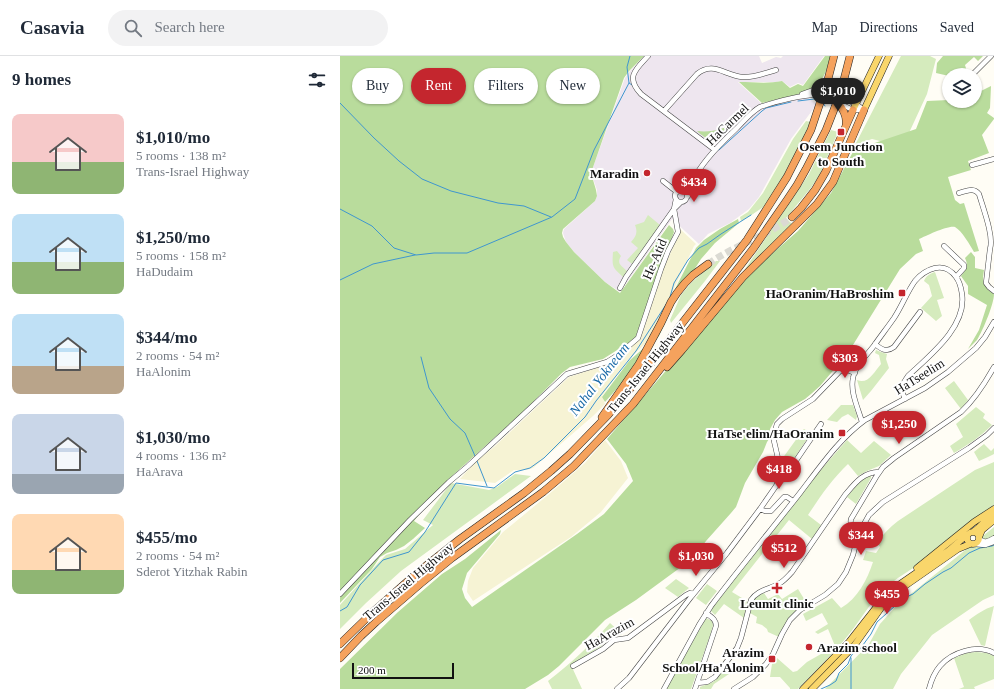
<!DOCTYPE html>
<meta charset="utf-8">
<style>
:root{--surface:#fff;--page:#f2f2f3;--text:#1f2937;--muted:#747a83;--line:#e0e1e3;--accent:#c4262e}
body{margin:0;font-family:Georgia,serif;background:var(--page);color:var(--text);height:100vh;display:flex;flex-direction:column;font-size:15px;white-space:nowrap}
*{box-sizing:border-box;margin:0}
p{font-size:13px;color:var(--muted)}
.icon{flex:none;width:22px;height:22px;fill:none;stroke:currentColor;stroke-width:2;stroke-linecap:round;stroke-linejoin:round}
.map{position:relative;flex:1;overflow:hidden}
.details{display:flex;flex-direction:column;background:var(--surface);width:340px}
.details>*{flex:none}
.hud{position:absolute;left:12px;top:12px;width:380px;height:36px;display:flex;gap:8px}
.buttons{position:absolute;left:602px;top:12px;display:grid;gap:8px}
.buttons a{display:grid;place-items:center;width:40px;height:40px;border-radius:50%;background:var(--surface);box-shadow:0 1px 3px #0004;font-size:20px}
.scale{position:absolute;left:12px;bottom:10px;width:102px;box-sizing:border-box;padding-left:4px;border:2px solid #111;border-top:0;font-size:11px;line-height:14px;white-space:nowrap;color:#111;-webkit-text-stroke:3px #fff;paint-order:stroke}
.price{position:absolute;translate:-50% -34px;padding:0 9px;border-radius:14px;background:var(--accent);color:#fff;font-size:13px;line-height:26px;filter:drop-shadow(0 1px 2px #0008)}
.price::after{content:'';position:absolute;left:50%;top:24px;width:12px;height:9px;margin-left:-6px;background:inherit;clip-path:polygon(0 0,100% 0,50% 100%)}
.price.on{background:#222;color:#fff}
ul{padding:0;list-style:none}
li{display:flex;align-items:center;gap:12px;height:100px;padding:0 12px}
li span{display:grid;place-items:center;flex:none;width:112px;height:80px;border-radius:8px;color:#555}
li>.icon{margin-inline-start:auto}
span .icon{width:48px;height:48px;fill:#fffc;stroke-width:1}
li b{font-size:17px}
h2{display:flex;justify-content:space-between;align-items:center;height:48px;padding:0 12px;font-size:17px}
.tag{padding:0 14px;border-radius:18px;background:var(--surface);box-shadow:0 1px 3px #0004;font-size:14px;line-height:36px}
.tag.on{background:var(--accent);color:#fff}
header{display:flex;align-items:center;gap:24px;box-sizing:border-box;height:56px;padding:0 20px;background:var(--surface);border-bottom:1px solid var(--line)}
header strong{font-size:19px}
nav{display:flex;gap:22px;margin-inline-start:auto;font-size:14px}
.search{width:280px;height:36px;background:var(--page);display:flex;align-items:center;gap:10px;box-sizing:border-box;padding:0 14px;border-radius:22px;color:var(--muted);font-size:15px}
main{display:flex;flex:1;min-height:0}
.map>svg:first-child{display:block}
</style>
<header>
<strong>Casavia</strong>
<div class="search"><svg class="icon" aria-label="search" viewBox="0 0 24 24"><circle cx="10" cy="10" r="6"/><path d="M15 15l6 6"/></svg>Search here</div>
<nav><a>Map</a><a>Directions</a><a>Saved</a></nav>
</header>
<main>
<section class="details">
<h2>9 homes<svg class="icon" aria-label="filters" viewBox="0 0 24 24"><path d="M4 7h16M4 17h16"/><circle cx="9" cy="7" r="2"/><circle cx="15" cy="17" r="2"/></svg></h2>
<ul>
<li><span style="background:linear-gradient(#f6c9c9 60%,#8fb573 0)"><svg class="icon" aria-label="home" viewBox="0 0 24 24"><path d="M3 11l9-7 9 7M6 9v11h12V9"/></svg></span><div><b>$1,010/mo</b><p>5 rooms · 138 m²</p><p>Trans-Israel Highway</p></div></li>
<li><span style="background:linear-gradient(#bfe0f5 60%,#8fb573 0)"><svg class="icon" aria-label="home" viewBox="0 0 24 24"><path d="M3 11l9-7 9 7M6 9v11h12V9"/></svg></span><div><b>$1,250/mo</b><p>5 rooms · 158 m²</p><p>HaDudaim</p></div></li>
<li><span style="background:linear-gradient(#bfe0f5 65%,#b9a48a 0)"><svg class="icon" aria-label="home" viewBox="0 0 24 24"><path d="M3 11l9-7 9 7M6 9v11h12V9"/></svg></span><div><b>$344/mo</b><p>2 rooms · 54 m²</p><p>HaAlonim</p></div></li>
<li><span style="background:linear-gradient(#c9d6e8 75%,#9aa5b1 0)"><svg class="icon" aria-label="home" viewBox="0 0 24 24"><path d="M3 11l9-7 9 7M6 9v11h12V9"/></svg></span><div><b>$1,030/mo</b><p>4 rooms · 136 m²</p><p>HaArava</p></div></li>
<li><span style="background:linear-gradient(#ffd9b3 70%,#8fb573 0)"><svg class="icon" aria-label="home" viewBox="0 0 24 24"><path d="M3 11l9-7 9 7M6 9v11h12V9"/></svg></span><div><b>$455/mo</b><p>2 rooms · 54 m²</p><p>Sderot Yitzhak Rabin</p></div></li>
</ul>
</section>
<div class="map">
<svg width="654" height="633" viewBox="0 0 654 633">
<rect width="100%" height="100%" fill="#fffdf5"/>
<path fill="#eee6ef" d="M305,0H419L422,7L436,1L441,2L443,0H484L463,29L458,27L450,31L442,25L437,26H398L422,48L464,38L477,48L451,83L419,141L409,153L390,167L368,178L359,188L332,163L280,236L265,226L234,196L226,186L223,177L224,173L255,145L257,140V134L251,117L285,22L289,16Z"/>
<path fill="#f6f3d4" d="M340,173L356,188L354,190L313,277L306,287L287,305L262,340L265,348L253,360L193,412L187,414H174L155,427L120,423L135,406L154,391L229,321L263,310L274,305L297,285L323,214L339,178Z
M265,384L281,405L288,422L261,456L231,481L133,545L127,536L128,525L133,512L163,476L208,439L245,407Z"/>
<path fill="#d5ebbd" d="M561,0H590L596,3L587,38L568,79L548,87L532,83L515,89Z
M466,65L471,66L460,90L433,139L426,149L413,158L401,165L400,161L408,156L423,137L453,83Z
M491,74L498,76L479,120L470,133L446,162L452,168L397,225L469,118Z
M308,159L320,169L292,208L287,204L298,192L291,186C296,180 298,177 295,169L304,166Z
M277,195L281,200C276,208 282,210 287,215L283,221C272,211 272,211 273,196Z
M376,205H380L365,225L331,267L330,264L341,239L351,227Z
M595,216L604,242L597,244L602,260L596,265L581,252L592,240L589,229L584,225C586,220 589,218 595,216Z
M536,294L541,296L547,298L546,303L549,312L531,335L523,344L517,324C528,329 534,316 541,308L539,299L535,297Z
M614,325L628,344L621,353L605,332Z
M501,349H513L517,360L516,364L508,358L502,361L497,366L487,364Z
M636,351L645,358L643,362L652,369C641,380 628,389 614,397L610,390L623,381L616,368Z
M464,373L469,376V380L453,404L450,406H444L442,403L463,374Z
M507,384L521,397L534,385L551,399L539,410L527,415L518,420L508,408C492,423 480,441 468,459L481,469L472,483L449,464L392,536L407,545L404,562L384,548L375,559L371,555L373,551L479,416Z
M644,388L651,395L654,392V398L648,401L639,405L634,396Z
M654,406V449C631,467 608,486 585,504C571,514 556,522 543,534C530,547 521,563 510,577C494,597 475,615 458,633H450V632L440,621H430L432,608L437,602L453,616L457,615L467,606L495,590L488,573L478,578L475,576L488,568L482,557L466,565L463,558L492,542L501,552C518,542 527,524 533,506L523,504L526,495L536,497L540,491L537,487C543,478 550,471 558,465L635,414Z
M175,418L191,420L61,515L26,547L0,573V549L38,507L46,499L65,493L93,469L83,464L111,427L149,434L157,431Z
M527,420H531V422L516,448L507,441C513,433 519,426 527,420Z
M654,471V539L643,544L592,579L561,618L553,633H485L529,588L540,568L557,549Z
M336,523L349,532L338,541L325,532Z
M367,528L377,535L366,549L356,542Z
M458,533L466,546C452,557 446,565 439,581L428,576L427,573L422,569L416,567L417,561L410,557C413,544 411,542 424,537L428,543L438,538L442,543Z
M654,550L645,590L641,589L629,564C637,558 644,553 654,550Z
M366,562L372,565L373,569L371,577L351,633H326Z
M270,567L282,578L271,582L260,591L231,609L242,633H212L208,625C230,608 252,588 270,567Z
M636,596L647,597L654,600V623L634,631L635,633H619L624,631L614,602L627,597Z
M388,609L395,614L374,628L371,633H360V631L373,626Z"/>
<path fill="#b9dc9c" d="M0,0H304L289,15L284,22L251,117L256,134L257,140L255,145L223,173L222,177L223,181L226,186L234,196L265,226L280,237L329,169L333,173L334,176L295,283L282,291L263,303L230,311L222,317L187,352L101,430L74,465L85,472L73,483L64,490L56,494L47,497L40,501L32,513L0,547Z
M485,0H491C488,9 486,18 480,26C469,39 438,43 422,47L399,26C413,26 428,28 442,25L450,32L458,28L463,30Z
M603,0H643L638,5L634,1L625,9L628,19H609V20L596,17L597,7Z
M651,30L650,52L647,57L654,62V63L642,79L649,97L628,105L631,114L608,121L615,144L620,148L624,147L639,195L634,196C630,189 622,175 615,171C608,169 586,180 579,183L583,195L576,198L560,213L508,297L480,330L471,338L465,343L442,356L435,364L430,373L429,383L427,386L423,396L405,427L396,451L391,457L366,485L352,503L296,544L265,564L219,610L208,619L185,633H0V613L58,556L102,518L125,503L161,474L160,478L127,517L122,533L125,542L132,551L237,478L264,458L293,425L286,408L267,383L411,216L458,175L491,137L514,94L576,73L587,45L609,44V45H635V38Z
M398,66L374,88L359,77L357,75C372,77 385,72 398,66Z
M398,163L399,167L375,187L361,203L337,241L319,280L290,318L265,346L262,341L289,305L307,289L315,280L335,233L356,192L364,184L380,173Z
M631,196L635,201V212L644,214C642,226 643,231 654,238C654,248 643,274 637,284C634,287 631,290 628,293L639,274L647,249L628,238V230L621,220C626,213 629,211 625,202Z"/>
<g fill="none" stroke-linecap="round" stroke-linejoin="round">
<path stroke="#3f96cf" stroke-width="1" d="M290,0L287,11L289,27L292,29
M458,45L474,43L479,44
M0,47L34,82L59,105L82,123L111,135L158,147L184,150L211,161
M483,47L485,50
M379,94L422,55L426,52L451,46
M0,153L32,170L54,192L76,199L94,197H127L212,161L235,143L254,94L289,27
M0,224L33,208L75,199
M330,241L334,227L348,204L359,192L367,188L381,178L411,159
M81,301L89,332L110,363L125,377L135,400
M137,405L147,430
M0,555L7,551L20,529L43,504L69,496L85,476L116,427L154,432L175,416L190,412L204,402L245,361L256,345L296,295L327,247
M481,633L490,629L496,625L499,617L508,608L511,600L515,595L520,593L531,578L537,566L556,549L562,543L573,538L585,528L603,516L611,512L629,497L640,492L652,490L654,489
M511,633V602"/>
<path stroke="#dbdad3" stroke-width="7" stroke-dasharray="7 3.5" stroke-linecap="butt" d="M368,208C395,189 427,180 452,161"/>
<g stroke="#444" stroke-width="5.5">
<path id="minor" d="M308,0C296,13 285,21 301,38L375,94
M632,19L651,0
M462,38L476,33H484L516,48L524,54
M324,55L357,18C373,5 384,19 402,21C414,22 425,17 436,14
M632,109L654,103
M323,125L337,136
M335 140a6 6 0 1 1 12 0a6 6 0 1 1-12 0Z
M619,137C627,135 633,131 639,138C643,152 654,180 650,193L646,227L649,231L654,235
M348,140C352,115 379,89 397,72C404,65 411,56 420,51C434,46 468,37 481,39L513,54H524
M604,190L624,209V212L616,221
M280,232L286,221L334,153L341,146
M535,288C541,293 546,297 554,291L580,256
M522,366C518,352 510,336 513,322C515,310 526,300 533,291C540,281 547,272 554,262C562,250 567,236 575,225C580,219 587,214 595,212C604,210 611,214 616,221C620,226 621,231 622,238C627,271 589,300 568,320C561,330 560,332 565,343
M440,411C446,411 450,410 455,406L481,368
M420,453L425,455H431L444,441H447L453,445
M521,474C515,472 509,471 511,463L536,421L543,411L554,402L621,356C635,343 645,327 654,311
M639,482C643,488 649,485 654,482
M634,488L645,489L654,486
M0,538L70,464L109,426L128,410L227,318L267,306L278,299L298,282L321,213L328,195L338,176L334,153L336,143
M233,610L263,593L274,584L288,582L346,539L350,537L353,538
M357,627L367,626L375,621L397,592L401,582L411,544C417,534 430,533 440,527C445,524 448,520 452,516L505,439C515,427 523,416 539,416
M277,633L289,622L351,541L387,497L420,453L436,430L441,418L440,411L434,385V378L437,368L442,363L473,343L500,315L507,314L515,317
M324,633L359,569L371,550C400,512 431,474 460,437C480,411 499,383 525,364L585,332L608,316L636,292L645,281L654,266
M355,633L376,570C376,563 371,561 366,557
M394,633L413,621L426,608L433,598L442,578L450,564L460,554L485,539L498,528L506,516L513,499L517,483L524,468L529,459L543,446L629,392L647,379L654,372
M589,633C591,625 594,617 600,610C612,596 637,588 654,597"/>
</g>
<g stroke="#222" stroke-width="7">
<path id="major" d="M500,40C509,41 516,38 523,33
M513,54L539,0
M524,54L549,0
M627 482a6 6 0 1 1 12 0a6 6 0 1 1-12 0Z
M633,476L637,473L654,457
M639,481L642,474L654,464
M577,512L634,466L654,453
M463,633L509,586L542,544L553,533L608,495L627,479
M472,633L514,590L541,552L551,541L562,532L618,493L630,488"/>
</g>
<g stroke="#222" stroke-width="8">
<path id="highway" d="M486,31L494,0
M501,35L510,0
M498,47C503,53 507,60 506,68
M452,161L461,152L475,134L486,115L513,54
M327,311L342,294L403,221L477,148L493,126L524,54
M262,361L299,308L321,267L331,246L337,237L345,227L353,219L368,208
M0,588L34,555L77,517L120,483L184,437L211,415L230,398L268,359L301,320L407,184L447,121L471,74L480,47
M0,602L21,580L36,566L80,528L112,502L203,436L234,410L293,348L413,193L447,144L457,129L466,113L486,74L495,51"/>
</g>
<use href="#minor" stroke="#fff" stroke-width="4.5"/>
<use href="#major" stroke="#f9d66b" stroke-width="6"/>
<use href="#highway" stroke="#f5a25d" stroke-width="7"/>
<g stroke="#222" stroke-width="8" stroke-linecap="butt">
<path id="highway-bridge" d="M480,47L486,31
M495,51L501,35"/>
</g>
<use href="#highway-bridge" stroke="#f5a25d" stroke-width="7"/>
</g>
<g fill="#c4262e" stroke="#fff" stroke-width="1.5">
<rect x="497" y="72" width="8" height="8" rx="2"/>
<circle cx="307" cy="117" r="4"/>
<rect x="558" y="233" width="8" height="8" rx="2"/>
<rect x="498" y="373" width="8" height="8" rx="2"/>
<path d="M435 526h4v4h4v4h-4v4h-4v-4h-4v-4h4z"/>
<circle cx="469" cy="591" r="4"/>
<rect x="428" y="599" width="8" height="8" rx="2"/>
</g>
<g text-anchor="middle" stroke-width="4" stroke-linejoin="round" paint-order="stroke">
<g font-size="13" fill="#111" stroke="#fff">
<text transform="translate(387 68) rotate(-44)" y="5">HaCarmel</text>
<text transform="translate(314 203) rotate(-67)" y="5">He-Atid</text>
<text transform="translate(305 311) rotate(-51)" y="5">Trans-Israel Highway</text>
<text transform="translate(579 320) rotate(-32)" y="5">HaTseelim</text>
<text transform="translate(68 525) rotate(-40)" y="5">Trans-Israel Highway</text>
<text transform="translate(269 577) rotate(-29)" y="5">HaArazim</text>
</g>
<g font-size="13" font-weight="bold" fill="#111" stroke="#fff" text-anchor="end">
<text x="501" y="95" text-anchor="middle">Osem Junction<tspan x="501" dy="15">to South</tspan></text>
<text x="299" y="122">Maradin</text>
<text x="554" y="242">HaOranim/HaBroshim</text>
<text x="494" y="382">HaTse'elim/HaOranim</text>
<text x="437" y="552" text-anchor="middle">Leumit clinic</text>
<text x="477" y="596" text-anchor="start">Arazim school</text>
<text x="424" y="601">Arazim<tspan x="424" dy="15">School/Ha'Alonim</tspan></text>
</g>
<g font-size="14" font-style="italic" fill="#1768a6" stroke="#fff">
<text transform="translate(259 323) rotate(-52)" y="5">Nahal Yokneam</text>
</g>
</g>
</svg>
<div class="buttons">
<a><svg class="icon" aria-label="layers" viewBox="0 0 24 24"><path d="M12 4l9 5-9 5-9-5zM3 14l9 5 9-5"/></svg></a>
</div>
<div class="scale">200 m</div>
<b class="price on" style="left:498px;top:56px">$1,010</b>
<b class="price" style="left:354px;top:147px">$434</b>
<b class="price" style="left:505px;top:323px">$303</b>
<b class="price" style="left:559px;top:389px">$1,250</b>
<b class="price" style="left:439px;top:434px">$418</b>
<b class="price" style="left:521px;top:500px">$344</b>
<b class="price" style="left:444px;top:513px">$512</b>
<b class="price" style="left:356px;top:521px">$1,030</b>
<b class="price" style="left:547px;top:559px">$455</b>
<div class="hud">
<a class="tag">Buy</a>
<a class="tag on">Rent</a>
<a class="tag">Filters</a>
<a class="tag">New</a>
</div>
</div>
</main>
